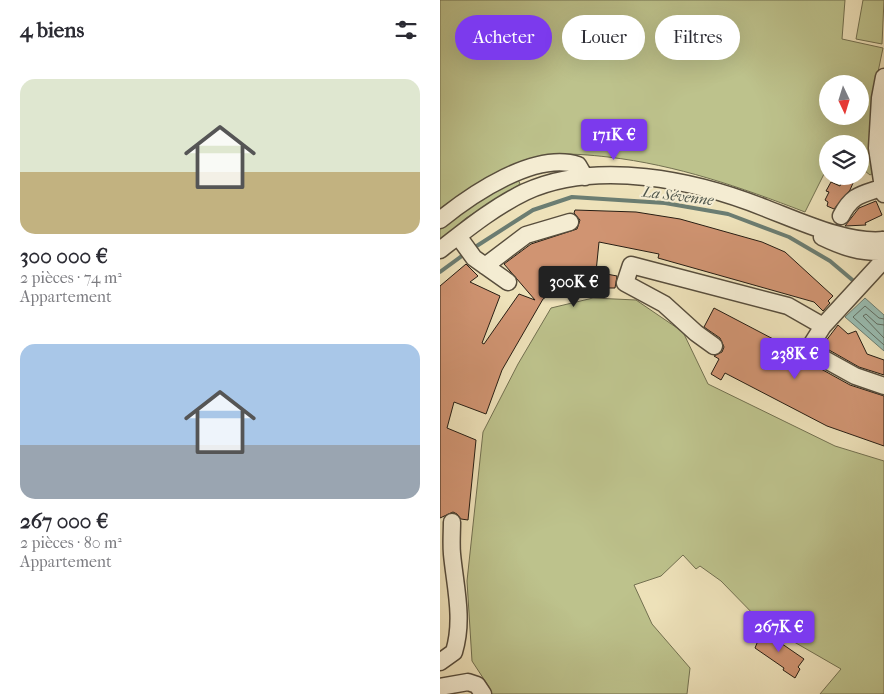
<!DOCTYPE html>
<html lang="fr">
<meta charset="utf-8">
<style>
:root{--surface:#fff;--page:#f7f7f7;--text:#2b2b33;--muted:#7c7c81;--accent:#7c3aed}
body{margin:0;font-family:"IM FELL French Canon",serif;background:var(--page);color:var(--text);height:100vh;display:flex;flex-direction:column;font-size:19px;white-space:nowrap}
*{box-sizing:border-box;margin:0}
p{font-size:16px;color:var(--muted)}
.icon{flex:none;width:28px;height:28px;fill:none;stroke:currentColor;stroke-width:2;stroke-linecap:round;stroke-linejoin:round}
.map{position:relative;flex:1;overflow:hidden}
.drawer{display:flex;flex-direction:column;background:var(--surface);width:440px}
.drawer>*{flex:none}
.top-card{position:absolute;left:15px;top:15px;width:354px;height:45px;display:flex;gap:10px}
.needle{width:32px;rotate:176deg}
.buttons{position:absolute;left:379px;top:75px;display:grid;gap:10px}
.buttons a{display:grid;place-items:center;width:50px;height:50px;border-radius:50%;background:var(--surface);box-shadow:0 5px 20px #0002;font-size:25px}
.price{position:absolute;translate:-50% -42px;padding:0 11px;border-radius:5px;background:var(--accent);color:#fff;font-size:16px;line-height:32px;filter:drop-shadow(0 1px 2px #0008)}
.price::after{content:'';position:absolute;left:50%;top:30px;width:15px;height:11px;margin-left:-8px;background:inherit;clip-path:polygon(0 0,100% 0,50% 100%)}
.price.active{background:#222;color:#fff}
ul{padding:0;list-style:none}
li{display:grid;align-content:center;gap:10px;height:265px;padding:0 20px}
li span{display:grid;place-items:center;height:155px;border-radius:15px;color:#555}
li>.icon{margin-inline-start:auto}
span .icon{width:90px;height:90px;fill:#fffc;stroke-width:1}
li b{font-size:21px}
h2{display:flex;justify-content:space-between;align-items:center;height:60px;padding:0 20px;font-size:21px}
.tag{padding:0 18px;border-radius:22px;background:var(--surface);box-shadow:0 5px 20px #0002;font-size:18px;line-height:45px}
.tag.active{background:var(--accent);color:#fff}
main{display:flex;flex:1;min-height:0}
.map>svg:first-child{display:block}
</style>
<main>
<section class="drawer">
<h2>4 biens<svg class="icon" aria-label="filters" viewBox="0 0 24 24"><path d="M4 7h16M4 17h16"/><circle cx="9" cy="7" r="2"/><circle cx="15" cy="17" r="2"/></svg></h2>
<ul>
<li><span style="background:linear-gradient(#dfe7d0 60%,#c2b280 0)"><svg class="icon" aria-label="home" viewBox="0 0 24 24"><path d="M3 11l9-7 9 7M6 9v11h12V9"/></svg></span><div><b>300 000 €</b><p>2 pièces · 74 m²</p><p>Appartement</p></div></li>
<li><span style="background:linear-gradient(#a9c7e8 65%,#9aa5b1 0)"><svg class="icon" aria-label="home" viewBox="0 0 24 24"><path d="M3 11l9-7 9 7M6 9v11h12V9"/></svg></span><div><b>267 000 €</b><p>2 pièces · 80 m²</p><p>Appartement</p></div></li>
</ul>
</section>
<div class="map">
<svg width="444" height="694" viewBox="0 0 444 694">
<rect width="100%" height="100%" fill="#eee2ba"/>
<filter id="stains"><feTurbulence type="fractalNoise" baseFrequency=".004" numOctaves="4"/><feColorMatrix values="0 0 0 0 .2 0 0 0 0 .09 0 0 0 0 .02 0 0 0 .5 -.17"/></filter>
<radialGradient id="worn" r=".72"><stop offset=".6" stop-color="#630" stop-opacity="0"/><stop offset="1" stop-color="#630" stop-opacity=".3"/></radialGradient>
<path fill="#bdc28c" stroke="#727050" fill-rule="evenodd" d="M0,0H405L402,39L443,48L433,96L437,171L430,175L420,167V144H388L387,168L365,212C300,187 237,165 168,157C150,155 130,153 112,155C82,158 23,190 0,209ZM388,84H420V116H388Z
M423,0H444L442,44L416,39Z
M78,179L80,184L26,218L0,241V227L18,211Z
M153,298L196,300L243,332L268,384L395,446L444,461V694H380L401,669L323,624L281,581L260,566L256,569L243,555L221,576L194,585L212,624L250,668L247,694H50L49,687L32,661L27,581L43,432L78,364L111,308Z"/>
<path fill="#99bdb2" stroke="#6b7d72" d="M425,298L444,315V351L405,317Z"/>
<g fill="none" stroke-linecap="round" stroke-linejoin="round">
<path stroke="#606d62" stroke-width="1" d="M444,319L439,318L425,306L413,317L444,345
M444,325L437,324L426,314L423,316L444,338"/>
<path stroke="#6b7d72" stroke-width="4" d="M32,249L93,210L132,197L225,203L288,214L349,237L390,261L416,283
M0,272L26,253"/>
</g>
<path fill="#d09472" stroke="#261d13" d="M404,176H416L410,190L394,209L387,206L388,202L385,200L389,192L386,191L391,182L400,186Z
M436,201L442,215L425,223L426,225L405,226L419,208Z
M135,210L196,212L240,219L322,242L345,252L393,296L388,301L390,303L383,311L374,302L218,258L219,254L159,242L156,272L177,276L175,288H155V283L135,284L120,288L103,299L62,370L46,414L14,402L7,428L36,440L28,520L21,519L17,514L13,512L0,518V286L26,264L38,276L30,282L60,296L42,343L44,344L79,294L95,300L64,264L91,244L137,229L140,220L134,213Z
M274,308L358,352L363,359L410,385L444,396V446L387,426L285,373L281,380L271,374L279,359L274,356L282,352L284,347L280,338L264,327Z
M398,325L408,334L416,331L427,354L444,360V375L419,367L382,346Z
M324,626L335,639L364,659L358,667L360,669L355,678L343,670L344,668L315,648Z"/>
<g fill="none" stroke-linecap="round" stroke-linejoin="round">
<g stroke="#584e3d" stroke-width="19">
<path id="minor" d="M444,77L440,98L437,148L444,194
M401,216C412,195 420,195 441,188
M0,220C32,194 95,151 138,165L145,177
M18,236L34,258L68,282
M382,237C403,247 420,253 444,252
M0,250C27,229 54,207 85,192C157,159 255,180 325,208C359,221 408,244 444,240
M45,266L86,235L130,222
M383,326L368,350L415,376L444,386
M274,346L256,333L224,304L185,283L191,265L348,306L383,326L441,263L442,240
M0,662L14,652C24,619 15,586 12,554C11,543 12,532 12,522
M0,687L28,682L37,685L43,694"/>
</g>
<use href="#minor" stroke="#f4ecd2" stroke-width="16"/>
</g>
<g text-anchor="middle" stroke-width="4" stroke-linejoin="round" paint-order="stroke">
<g font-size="15" font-style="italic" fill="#4e554b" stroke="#f4ecd2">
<text transform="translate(238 196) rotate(7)" y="5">La Sévenne</text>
</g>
</g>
<rect width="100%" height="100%" filter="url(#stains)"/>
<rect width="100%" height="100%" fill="url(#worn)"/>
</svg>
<div class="buttons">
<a><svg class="needle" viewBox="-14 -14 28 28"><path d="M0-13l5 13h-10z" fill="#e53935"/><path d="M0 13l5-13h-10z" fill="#7c7c81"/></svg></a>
<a><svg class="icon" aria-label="layers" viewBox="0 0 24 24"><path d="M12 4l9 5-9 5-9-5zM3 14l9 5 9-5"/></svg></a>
</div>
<b class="price" style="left:174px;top:161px">171K €</b>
<b class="price active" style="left:134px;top:308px">300K €</b>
<b class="price" style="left:355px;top:380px">238K €</b>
<b class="price" style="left:339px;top:653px">267K €</b>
<div class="top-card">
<a class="tag active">Acheter</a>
<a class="tag">Louer</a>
<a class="tag">Filtres</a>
</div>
</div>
</main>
